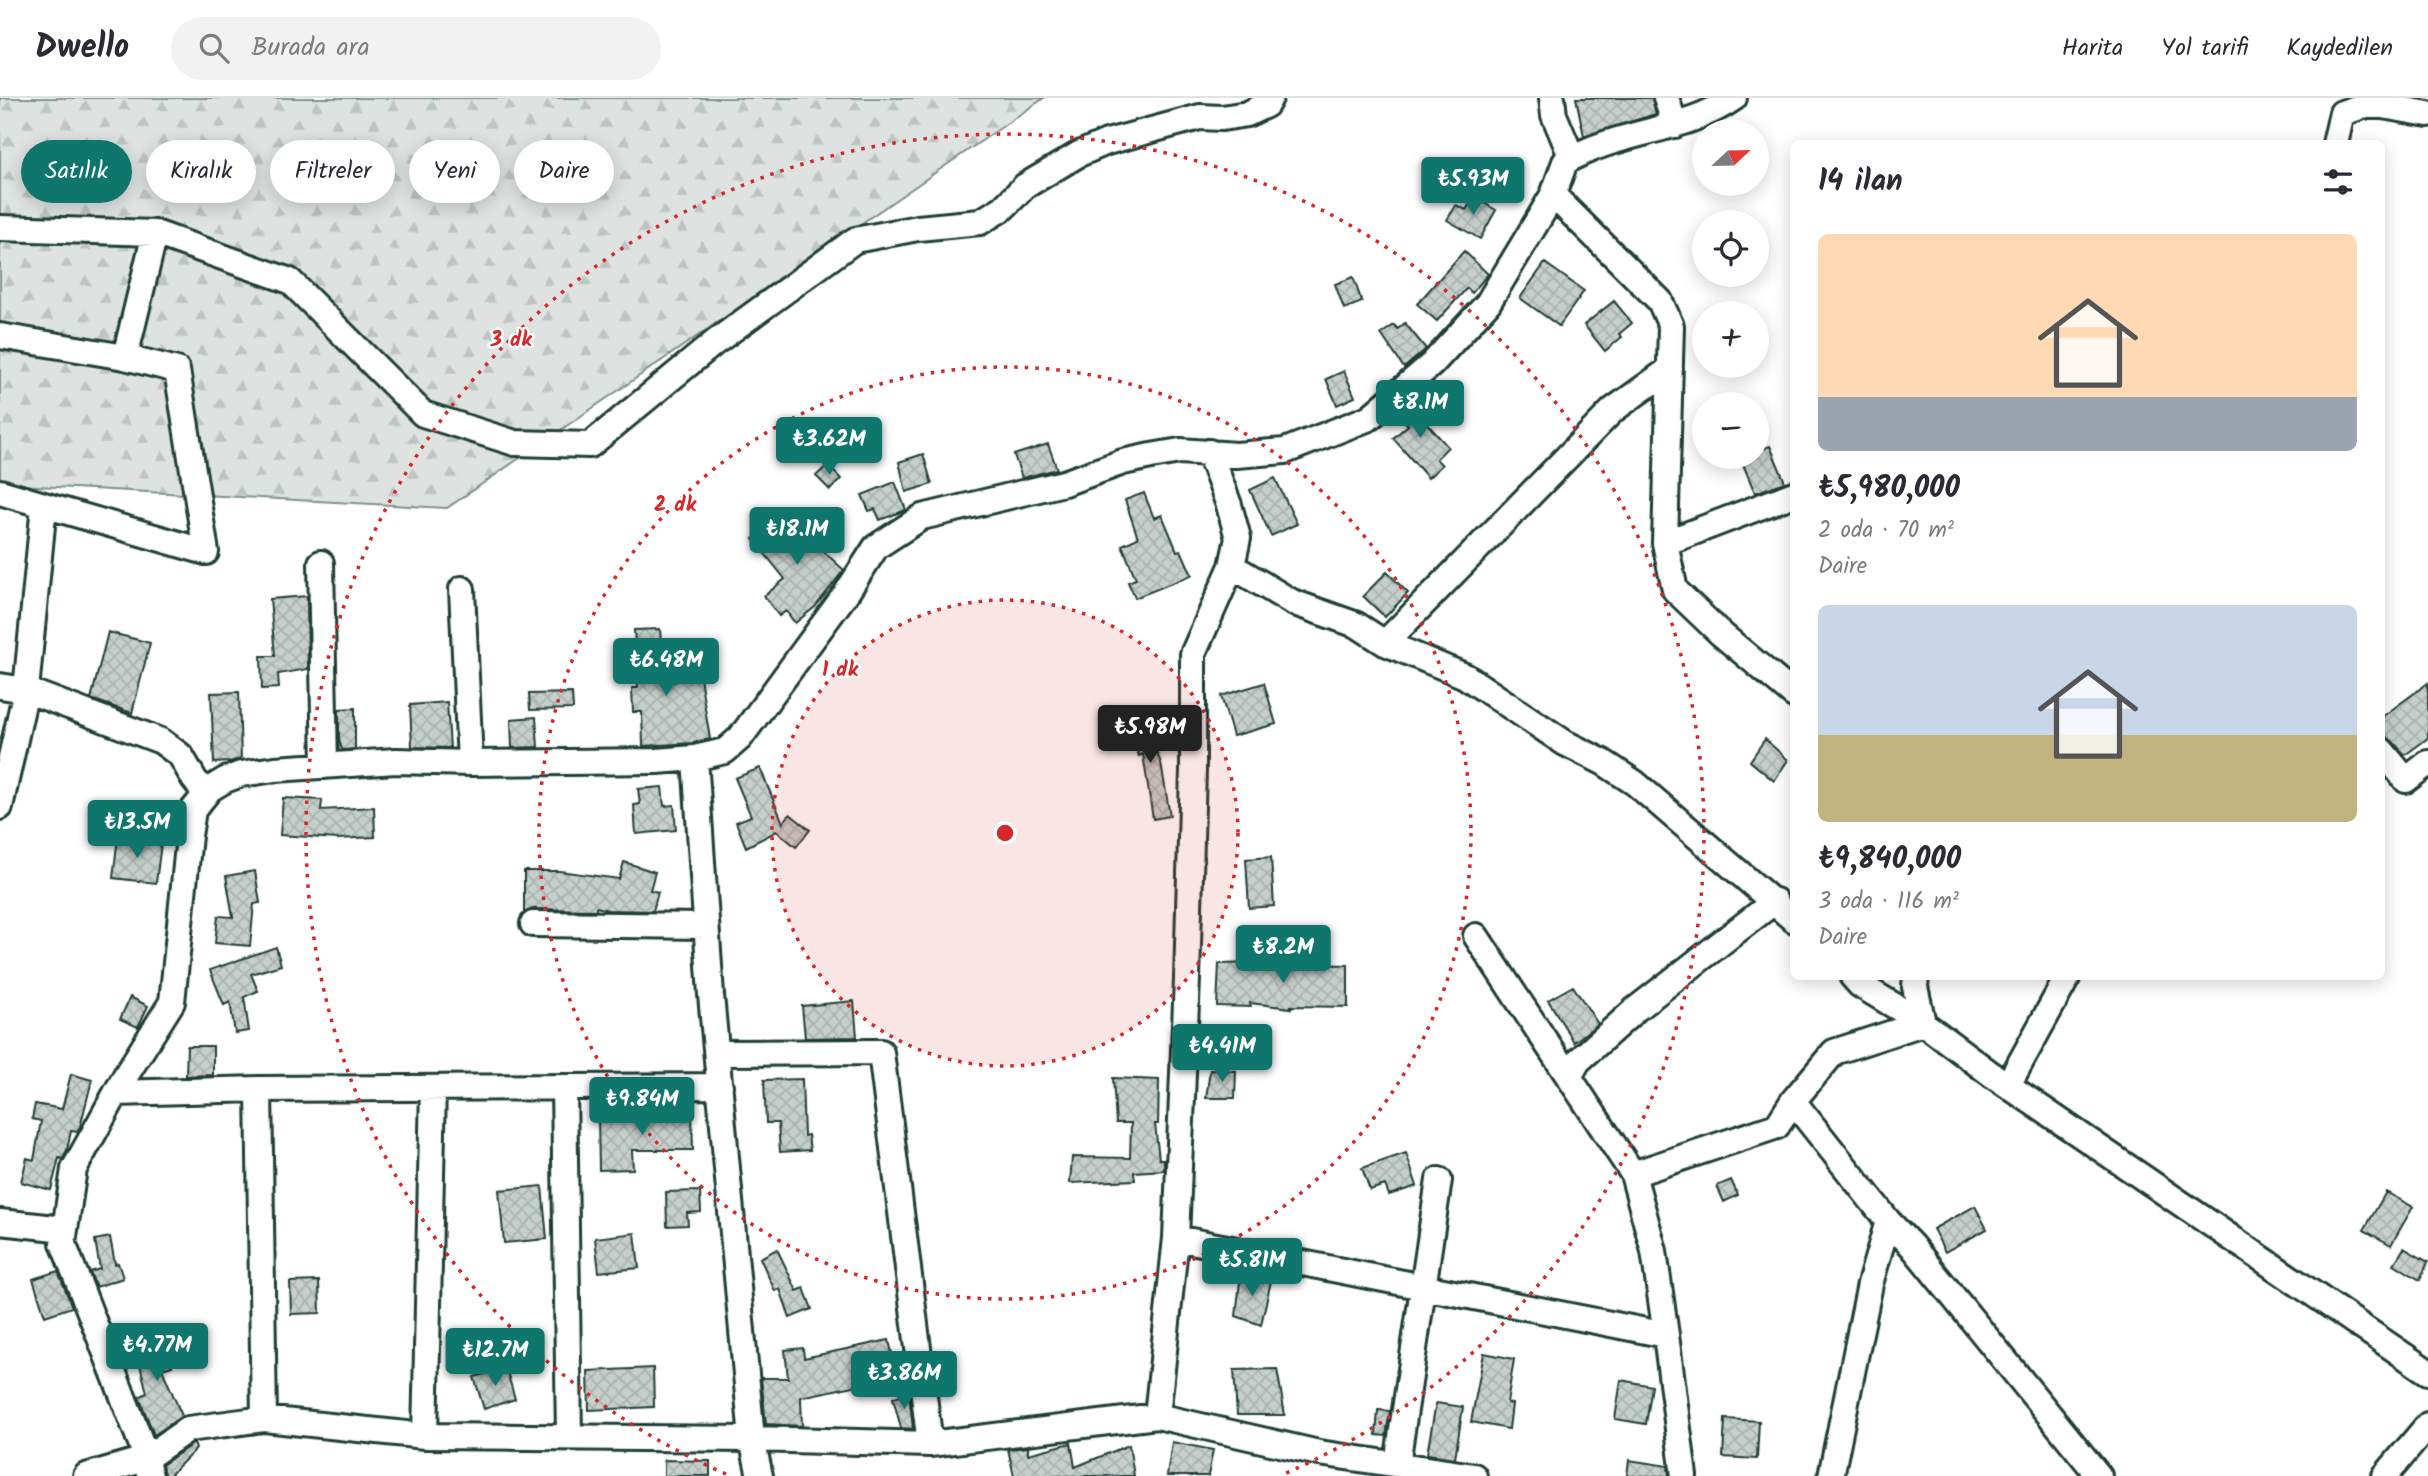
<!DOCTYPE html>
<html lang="tr">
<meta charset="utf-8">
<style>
:root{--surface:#fff;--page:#f2f2f3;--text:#2b2b33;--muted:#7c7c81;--line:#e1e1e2;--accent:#0f766e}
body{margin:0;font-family:Kalam,sans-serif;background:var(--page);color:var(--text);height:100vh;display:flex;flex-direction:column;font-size:26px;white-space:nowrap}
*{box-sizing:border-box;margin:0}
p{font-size:23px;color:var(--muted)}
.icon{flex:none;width:38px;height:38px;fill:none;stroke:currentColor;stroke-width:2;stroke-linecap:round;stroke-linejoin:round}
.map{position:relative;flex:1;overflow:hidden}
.side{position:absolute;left:1790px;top:42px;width:595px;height:840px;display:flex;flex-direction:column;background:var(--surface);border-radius:10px;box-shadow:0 4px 18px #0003}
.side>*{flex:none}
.banner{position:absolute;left:21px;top:42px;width:665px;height:63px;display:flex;gap:14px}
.needle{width:46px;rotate:68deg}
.buttons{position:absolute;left:1692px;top:21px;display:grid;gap:14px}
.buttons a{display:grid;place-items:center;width:77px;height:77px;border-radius:50%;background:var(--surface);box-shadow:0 4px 18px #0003;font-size:35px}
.price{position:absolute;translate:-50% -60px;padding:0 16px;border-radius:7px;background:var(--accent);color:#fff;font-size:23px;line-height:46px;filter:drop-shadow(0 2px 4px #0008)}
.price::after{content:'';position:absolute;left:50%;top:42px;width:21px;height:16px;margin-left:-10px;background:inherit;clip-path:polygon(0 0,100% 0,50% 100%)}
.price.current{background:#222;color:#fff}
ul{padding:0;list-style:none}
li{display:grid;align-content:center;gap:14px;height:371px;padding:0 28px}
li span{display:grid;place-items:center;height:217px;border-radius:10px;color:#555}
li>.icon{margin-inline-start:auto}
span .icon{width:126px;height:126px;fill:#fffc;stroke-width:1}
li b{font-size:30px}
h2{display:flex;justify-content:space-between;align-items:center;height:84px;padding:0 28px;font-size:30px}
.pill{padding:0 24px;border-radius:32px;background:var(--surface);box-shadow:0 4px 18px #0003;font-size:24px;line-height:63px}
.pill.current{background:var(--accent);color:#fff}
header{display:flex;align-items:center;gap:42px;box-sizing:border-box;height:98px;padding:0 35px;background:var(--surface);border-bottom:2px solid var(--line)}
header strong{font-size:33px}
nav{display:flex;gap:38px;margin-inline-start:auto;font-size:24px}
.search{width:490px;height:63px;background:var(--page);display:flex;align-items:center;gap:18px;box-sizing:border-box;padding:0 24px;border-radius:38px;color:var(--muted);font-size:26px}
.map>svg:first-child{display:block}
</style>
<header>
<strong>Dwello</strong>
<div class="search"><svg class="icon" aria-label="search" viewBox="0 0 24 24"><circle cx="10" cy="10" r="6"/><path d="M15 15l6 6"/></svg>Burada ara</div>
<nav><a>Harita</a><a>Yol tarifi</a><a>Kaydedilen</a></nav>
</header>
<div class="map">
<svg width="2428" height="1378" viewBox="0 0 2428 1378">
<defs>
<pattern id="forest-firs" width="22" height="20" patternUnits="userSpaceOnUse" patternTransform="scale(1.75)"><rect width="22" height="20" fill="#dee3e2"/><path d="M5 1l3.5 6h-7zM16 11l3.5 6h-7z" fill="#bec4c2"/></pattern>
<pattern id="building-cross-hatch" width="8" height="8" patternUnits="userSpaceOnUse" patternTransform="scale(1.75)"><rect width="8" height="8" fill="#c7cfcc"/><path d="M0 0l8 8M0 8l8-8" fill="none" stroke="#aab3b0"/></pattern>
</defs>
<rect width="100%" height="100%" fill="#fff"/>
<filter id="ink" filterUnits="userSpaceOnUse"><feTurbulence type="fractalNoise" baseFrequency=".0143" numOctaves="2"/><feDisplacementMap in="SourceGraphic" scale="14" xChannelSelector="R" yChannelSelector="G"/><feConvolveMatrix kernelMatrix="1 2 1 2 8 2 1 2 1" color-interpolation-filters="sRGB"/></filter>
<g filter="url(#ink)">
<path fill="url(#forest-firs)" stroke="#7e908b" stroke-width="2" d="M0,0H1044L447,410L0,386Z"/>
<path fill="url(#building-cross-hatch)" stroke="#1f3d34" stroke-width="2" d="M1576,0H1652L1656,16L1584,38Z
M1474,99L1496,112L1480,141L1447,122L1456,107L1466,112Z
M1464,153L1488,176L1472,195L1467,190L1437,223L1417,206Z
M1545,165L1584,193L1559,228L1520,200Z
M1353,179L1362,204L1344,211L1335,186Z
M1614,203L1632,225L1619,236L1622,239L1605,253L1584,227Z
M1405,225L1426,251L1404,270L1381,236L1394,227L1398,231Z
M1344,273L1355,299L1337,307L1326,281Z
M1416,303L1429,317L1424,322L1448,349L1436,361L1442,367L1428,380L1393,340L1408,327L1399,318Z
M1048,346L1057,371L1022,380L1014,357Z
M1770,348L1785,384L1755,395L1740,359H1757V353Z
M923,356L932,386L906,394L899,364Z
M828,367L841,381L830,392L816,378Z
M1275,380L1297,426L1271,438L1250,392Z
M895,384L906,412L880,422L875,411L869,413L862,397Z
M1144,395L1154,420L1162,417L1177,453L1181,452L1192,477L1135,500L1128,484L1136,481L1122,447L1138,440L1125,402Z
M788,411L811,438L809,440L844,472L815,509L795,525L786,513L779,518L764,498L785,481L753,441Z
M1387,474L1408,495L1385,519L1363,498Z
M307,498L308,571L278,576L279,590L262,591L261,558H275L270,501Z
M660,531L664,585L700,579L710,641L693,645L643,648L642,614H633L632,590H638L634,532Z
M108,534L150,545L132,615L91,601Z
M1264,585L1276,626L1233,638L1221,598Z
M2428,585V640L2405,657L2393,644L2382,635V619Z
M239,594L241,661L229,664L214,665L211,595Z
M572,595L573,611L530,612L529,596Z
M447,604L450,650L412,649L410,607Z
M355,610V651L342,652L339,641V611Z
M1141,615L1161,665L1170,718L1153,721L1143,656L1139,658L1124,621Z
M536,619L538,649L512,650L511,621Z
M1765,641L1788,662L1774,683L1750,663Z
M760,670L783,725L790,716L810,732L796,749L777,733L746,749L736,724L751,718L735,680Z
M662,689L664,708L674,707L676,732L636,736L634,707L640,706L638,691Z
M283,700L322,702L321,712L374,709L375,739L338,741L280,737Z
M118,739L161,745L156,785L113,780Z
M1271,759L1274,808L1249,810L1246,761Z
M624,764L655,774L650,792L658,794L653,813L608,812L596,809V812L533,811L524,815V773H559L619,781Z
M255,773L260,805L254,806L250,848L215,845L218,818L233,819L226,778Z
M276,849L281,867L251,876L258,893L244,899L249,933L235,935L230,904L224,907L210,872Z
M1254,865L1308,869V866L1348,867V909L1291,908V910L1250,905L1251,909L1217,908L1219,866Z
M1573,888L1598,926L1574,944L1548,902Z
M130,899L148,908L138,929L120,921Z
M854,903L857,939L805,940L802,908Z
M187,948H213V977L186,978Z
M1210,972L1236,973L1235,1000H1206Z
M71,976L92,982L80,1029L77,1034L71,1033L67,1052L63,1061L59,1060L51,1092L21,1084L27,1060L34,1062L41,1023L32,1021L35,1006L62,1011Z
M1113,980L1159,982L1158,1026H1155L1159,1061H1164V1072L1134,1074L1135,1082L1070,1085L1072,1059L1130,1060L1131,1025H1116Z
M802,981L804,1038L808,1037L810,1052L780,1054L778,1025H766L764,982Z
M647,1014H692L693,1052H632L633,1071L599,1072L598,1020L647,1019Z
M1406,1055L1417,1088L1389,1097L1385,1087L1370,1092L1362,1070Z
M1731,1082L1738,1097L1724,1104L1717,1088Z
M542,1088L547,1141L504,1145L499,1092Z
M700,1093L701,1114L687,1115L688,1127L667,1128L666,1094Z
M2386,1094L2413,1109L2391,1147L2364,1132Z
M1975,1108L1987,1131L1945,1154L1933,1131Z
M635,1135L639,1170L599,1174L595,1140Z
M110,1139L115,1166L118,1165L123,1180L96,1189L90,1174L100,1171L95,1142Z
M2404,1150L2428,1164L2420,1182L2394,1166Z
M777,1151L797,1193L804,1190L812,1211L790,1220L780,1191L775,1193L760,1160Z
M58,1173L72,1209L45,1218L33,1181Z
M1241,1175L1271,1183L1261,1227L1236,1218Z
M319,1183L320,1215L291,1216L290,1184Z
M163,1235L172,1268L162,1271L182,1318L154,1337L139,1299L147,1295L134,1243Z
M889,1242L897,1279L801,1299L802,1328L766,1326L761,1280H788L785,1252L803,1250L804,1260Z
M1484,1255L1514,1261L1507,1305L1512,1306L1509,1331L1471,1324Z
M506,1270L515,1301L484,1311L474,1279Z
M653,1270L654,1309L589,1312L588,1273Z
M1277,1271L1285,1317H1237L1234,1272Z
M1621,1282L1652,1288L1646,1326L1615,1321Z
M909,1295L913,1331L901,1330L893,1300Z
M1436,1305L1463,1309L1455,1360L1427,1356Z
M1378,1312L1390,1313L1386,1338L1376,1337Z
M1725,1321L1759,1323L1757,1361L1723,1359Z
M1172,1344L1213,1352L1208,1378H1167Z
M194,1345L196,1351L169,1378H164L162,1367Z
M1071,1345L1075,1369L1129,1347L1134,1378H1014L1008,1351L1028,1349V1356Z
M664,1362L710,1363V1378H664Z
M1629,1362L1668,1368L1669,1378H1627Z"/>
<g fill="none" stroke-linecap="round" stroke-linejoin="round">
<g stroke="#1f3d34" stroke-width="30">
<path id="minor" d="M1552,0L1554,17L1572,60
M1666,0L1675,27
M2335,46L2342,15L2363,8H2383L2428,16
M1553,97L1660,203L1671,228L1665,445L1675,492L1720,535L1794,597
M0,130L155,135L290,183L423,316L515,345L590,347L714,245L855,142L918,130L980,124L1003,110L1025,88L1079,56L1107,44L1200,19L1222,20L1247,16L1266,7L1270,0
M0,238L125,259L155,135
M0,394L44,407
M1665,445L1794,396
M321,465L325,668
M1232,468L1292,504L1357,527L1385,545L1465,578L1565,645L1603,664L1635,685L1794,822
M462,491L470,665
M1385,545L1613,312L1670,271
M0,588L26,592L161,643L181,658L194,681L206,696
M2382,653L2406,682L2428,665
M695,660L711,897L752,1341L760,1378
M0,709L26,592L44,407L206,454L177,272L125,259
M533,826L706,828
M1476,838L1633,1076L1654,1153L1666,1237
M1852,878L1860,887L1923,925
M1916,878L1915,889L1923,925L1991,976L2428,1274
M717,955L881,954L930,1346
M1569,979L1578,963L1636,911L1775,803
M2008,987L2068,878
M564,989L569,1339
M259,991L720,988
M116,995L259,991L264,1321
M1793,1003L1834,954L1923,925
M1633,1076L1777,1028L1793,1003L1888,1123
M0,1124L65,1131
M1176,1140L1666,1237L1684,1378
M1157,1318L1176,1140L1187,881L1193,672V556L1232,468L1238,440L1229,407L1209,354
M425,1338L433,990
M1397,1366L1439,1082
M86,1378L145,1361L188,1331L264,1321L425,1338L752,1341L930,1346L1157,1318L1319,1355L1474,1378
M150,1378L141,1345L63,1145L74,1071L126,977L172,904L189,738L193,712L210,691L225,682L241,676L275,671L396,663L470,665L657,663L695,660L725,653L740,640L847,494L876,449L922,419L1064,385L1123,364L1151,358L1180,353L1236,357L1285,353L1369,320L1432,266L1488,205L1553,97L1565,64C1617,32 1684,35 1734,0
M1831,1378L1870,1186L1888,1123L1912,1148L2099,1378
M2385,1378L2428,1327"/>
</g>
<use href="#minor" stroke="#fff" stroke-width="24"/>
</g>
</g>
<circle cx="1005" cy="735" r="233" fill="#d62828" fill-opacity=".12"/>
<g fill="none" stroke="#d62828" stroke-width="3.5" stroke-dasharray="3.5 7">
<circle cx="1005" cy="735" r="233"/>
<circle cx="1005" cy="735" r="466"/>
<path d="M726 1376A699 699 0 1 1 1284 1376"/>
</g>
<circle cx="1005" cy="735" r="10" fill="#d62828" stroke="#fff" stroke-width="3.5"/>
<g font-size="21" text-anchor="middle" font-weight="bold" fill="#d62828" stroke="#fff" stroke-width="5" stroke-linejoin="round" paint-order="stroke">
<text x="511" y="248">3 dk</text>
<text x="675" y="413">2 dk</text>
<text x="840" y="578">1 dk</text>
</g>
</svg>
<div class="buttons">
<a><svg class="needle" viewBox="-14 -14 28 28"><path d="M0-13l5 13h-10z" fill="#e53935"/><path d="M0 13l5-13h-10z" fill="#7c7c81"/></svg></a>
<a><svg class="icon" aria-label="locate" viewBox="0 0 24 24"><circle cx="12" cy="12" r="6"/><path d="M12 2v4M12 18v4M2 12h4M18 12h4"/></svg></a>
<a>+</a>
<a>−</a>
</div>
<b class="price" style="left:1473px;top:119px">₺5.93M</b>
<b class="price" style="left:1420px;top:342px">₺8.1M</b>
<b class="price" style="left:829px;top:379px">₺3.62M</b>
<b class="price" style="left:797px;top:469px">₺18.1M</b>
<b class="price" style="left:666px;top:600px">₺6.48M</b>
<b class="price current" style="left:1150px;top:667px">₺5.98M</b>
<b class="price" style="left:137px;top:762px">₺13.5M</b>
<b class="price" style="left:1283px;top:887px">₺8.2M</b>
<b class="price" style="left:1222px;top:986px">₺4.41M</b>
<b class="price" style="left:642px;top:1039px">₺9.84M</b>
<b class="price" style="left:1252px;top:1200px">₺5.81M</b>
<b class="price" style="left:157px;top:1285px">₺4.77M</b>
<b class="price" style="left:495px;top:1290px">₺12.7M</b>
<b class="price" style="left:904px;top:1313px">₺3.86M</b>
<div class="banner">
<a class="pill current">Satılık</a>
<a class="pill">Kiralık</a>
<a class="pill">Filtreler</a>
<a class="pill">Yeni</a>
<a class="pill">Daire</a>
</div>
<section class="side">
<h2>14 ilan<svg class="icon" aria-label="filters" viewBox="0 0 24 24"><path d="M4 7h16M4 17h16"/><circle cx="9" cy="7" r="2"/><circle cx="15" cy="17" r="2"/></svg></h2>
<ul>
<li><span style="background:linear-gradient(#ffd9b3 75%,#9aa5b1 0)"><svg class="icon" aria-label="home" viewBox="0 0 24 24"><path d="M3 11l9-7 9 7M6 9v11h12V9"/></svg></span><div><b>₺5,980,000</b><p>2 oda · 70 m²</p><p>Daire</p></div></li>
<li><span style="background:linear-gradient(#c9d6e8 60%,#c2b280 0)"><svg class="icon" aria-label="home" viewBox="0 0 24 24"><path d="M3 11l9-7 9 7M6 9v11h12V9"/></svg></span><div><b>₺9,840,000</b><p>3 oda · 116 m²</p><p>Daire</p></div></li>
</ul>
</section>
</div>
